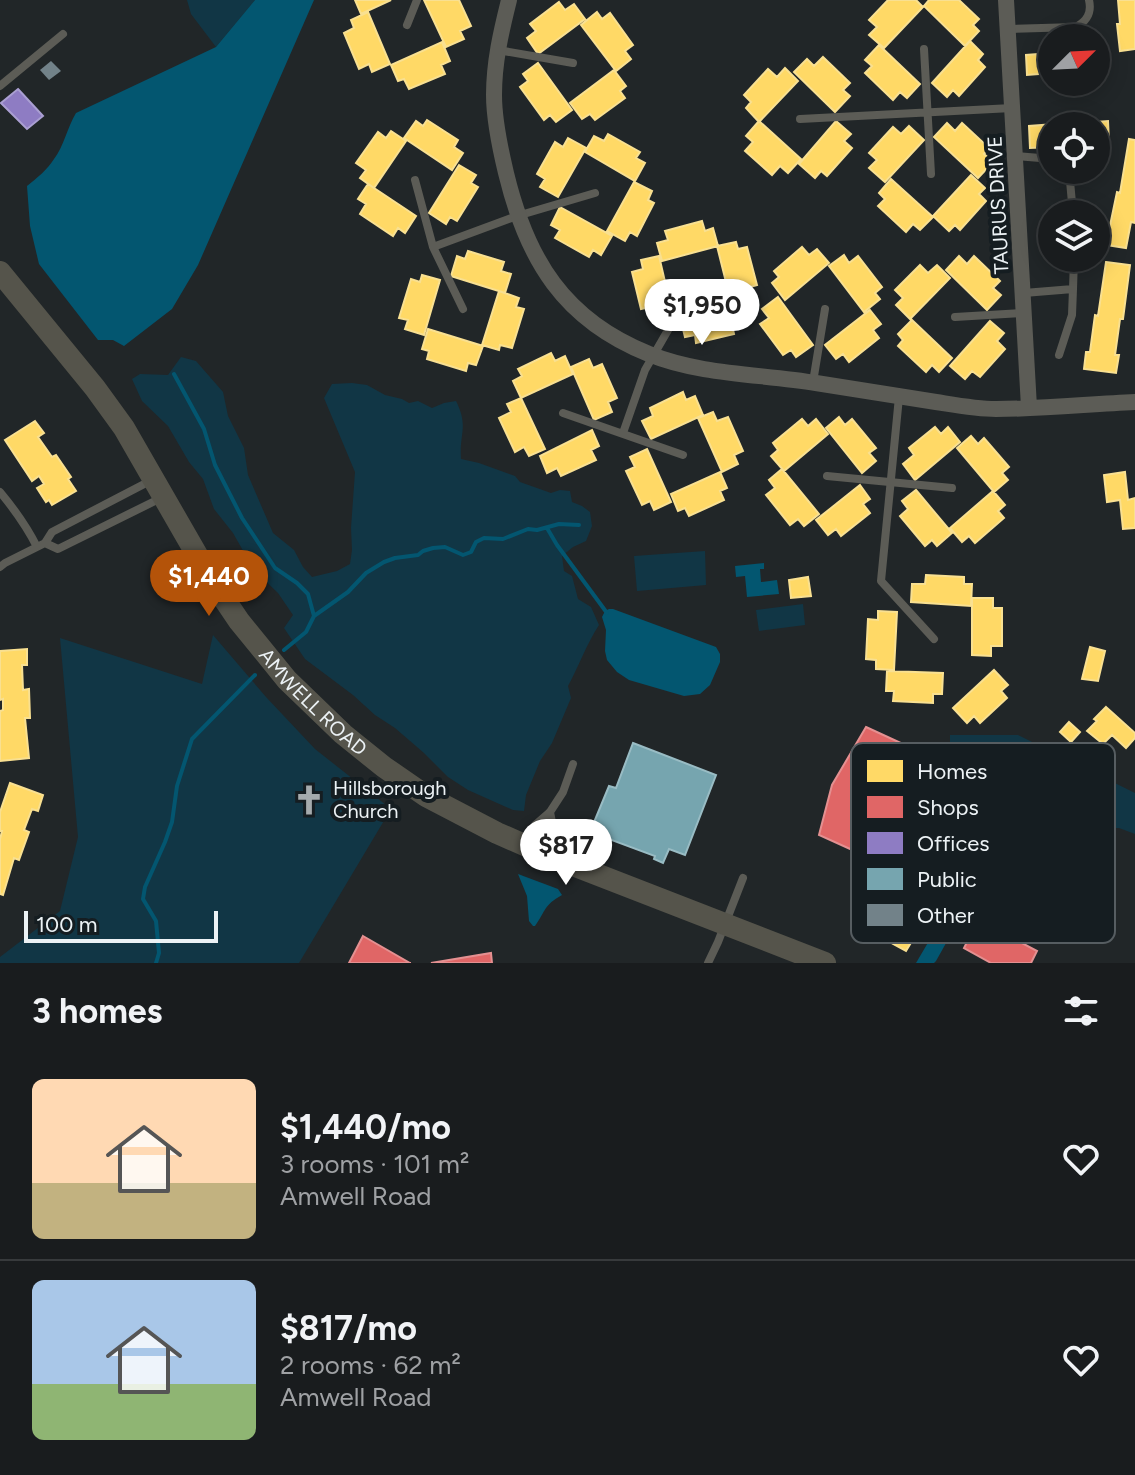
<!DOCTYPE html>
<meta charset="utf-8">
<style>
:root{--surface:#191c1e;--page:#26292b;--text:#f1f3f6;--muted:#9fa1a4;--line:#373a3c;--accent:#b45309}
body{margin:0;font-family:Figtree,sans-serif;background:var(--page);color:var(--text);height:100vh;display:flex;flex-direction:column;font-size:30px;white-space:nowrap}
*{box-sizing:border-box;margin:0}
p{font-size:26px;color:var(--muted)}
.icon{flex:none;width:44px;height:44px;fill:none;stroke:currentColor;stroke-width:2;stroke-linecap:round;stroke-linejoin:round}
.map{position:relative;height:963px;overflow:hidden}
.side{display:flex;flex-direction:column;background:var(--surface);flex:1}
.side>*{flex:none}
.needle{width:52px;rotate:66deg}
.buttons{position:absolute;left:1038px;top:24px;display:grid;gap:16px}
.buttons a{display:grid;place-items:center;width:72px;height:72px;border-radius:50%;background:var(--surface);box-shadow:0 4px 20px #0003,0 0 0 2px var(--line);font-size:40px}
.scale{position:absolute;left:24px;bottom:20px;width:194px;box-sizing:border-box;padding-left:8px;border:4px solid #ecf2f5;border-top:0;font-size:22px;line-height:28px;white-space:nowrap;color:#ecf2f5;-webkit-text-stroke:6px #151d21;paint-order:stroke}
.price{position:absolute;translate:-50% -68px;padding:0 18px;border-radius:28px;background:#fff;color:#222;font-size:26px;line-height:52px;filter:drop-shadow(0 2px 4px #0008)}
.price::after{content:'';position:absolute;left:50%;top:48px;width:24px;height:18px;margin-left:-12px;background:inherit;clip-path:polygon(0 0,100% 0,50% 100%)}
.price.selected{background:var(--accent);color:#fff}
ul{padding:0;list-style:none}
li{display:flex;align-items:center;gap:24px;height:200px;padding:0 32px}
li+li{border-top:2px solid var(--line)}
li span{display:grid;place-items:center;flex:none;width:224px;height:160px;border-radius:12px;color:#555}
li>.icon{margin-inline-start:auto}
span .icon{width:96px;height:96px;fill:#fffc;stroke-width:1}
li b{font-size:34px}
h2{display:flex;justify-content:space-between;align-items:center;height:96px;padding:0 32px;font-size:34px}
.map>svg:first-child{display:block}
</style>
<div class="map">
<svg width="1135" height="963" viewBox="0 0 1135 963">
<rect width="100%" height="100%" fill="#212628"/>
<path fill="#113645" d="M187,0H255L216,47L191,14Z
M181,357L196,361L223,392L228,416L244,448L248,475L273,533L294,550L303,567L312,577L337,571L350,564L352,550L351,528L355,472L324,398L332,384L352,383L367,385L385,395L402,399L409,403L418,401L432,408L444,403L456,401C469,427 459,433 461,459L479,463L515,476L520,482L551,493L560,490L570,491L572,502L582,506L590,512L592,526L586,541L573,547L562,556L564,571L572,576L578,599L591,607L599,625C586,645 579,666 568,686L571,698L552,743L540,761L526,795L524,811L513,810L468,790L448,777L424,753L395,728L375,715L353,695L305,659L284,628L293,615L278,593L254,570L233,533L214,509L203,479L189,462L168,426L142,401L132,379L140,374L168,375Z
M705,551L706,585L637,591L634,556Z
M803,604L805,625L759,631L756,610Z
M213,635L266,697L315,749L391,809L299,963H0V957L60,911L78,837L60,638L202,684Z
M950,735H1018L1135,793V834L1119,828L1037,829L994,833L926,931L882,894L877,876L950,744Z"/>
<path fill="#035670" d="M255,0H314L198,265L172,309L124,346L113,340H98L39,264L30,226L27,186C37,178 47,170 54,159C64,146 67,128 76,113L216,47Z
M764,563V569H760L761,582L777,580L779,594L747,597L745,576L736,577L735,566Z
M609,609H613L716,647L720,654V662L710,685L700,694L684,696L629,680L617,672L607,660L605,651L606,630L602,617L605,611Z
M518,874L558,889L562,895C543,906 547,909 535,926H533L529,921L527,896Z
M972,877L977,880L978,886L936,961L934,963H916L966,878Z"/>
<path fill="#ffd966" stroke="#f9e091" stroke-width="2" d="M355,0H391L361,14Z
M424,0H459L471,26L460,31L464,39L446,47Z
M888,0H916L923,7L884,48L869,35L877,27L869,20Z
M929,0H959L979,19L973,25L979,31L965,46L924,6Z
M1118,0H1135V49L1120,51L1117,24H1120Z
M559,2L565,10L574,4L585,19L538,54L527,38L536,31L530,24Z
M368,12L390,64L372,72L369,64L359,69L344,33L354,28L351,20Z
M597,12L602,19L610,13L633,45L625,51L631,59L616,71L581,25Z
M970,41L983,54L978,60L985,67L959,96L953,90L947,97L932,83Z
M442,42L450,61L441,65L445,74L409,89L404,79L398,81L391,65Z
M879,45L920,84L907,98L900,92L893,100L865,73L872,66L865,60Z
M1104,50L1105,71H1096V51Z
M1051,53L1052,73L1027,75L1026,55Z
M823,57L850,83L843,90L850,96L835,112L794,72L807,59L814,66Z
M538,63L572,110L556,122L550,115L544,120L520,87L528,81L523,74Z
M785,68L798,81L759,122L746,108L751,102L744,95L768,69L777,77Z
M614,70L626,86L620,91L625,98L595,120L590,114L582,119L570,103Z
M1082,119V123L1108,121L1109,143L1096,144V126H1052V147L1030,148L1029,126L1055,124V121Z
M427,120L458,140L454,147L463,153L452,170L404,138L416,121L423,126Z
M759,121L801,159L788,173L780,166L772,175L745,151L753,142L746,136Z
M836,121L851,134L844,141L852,148L827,176L821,171L815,178L799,164Z
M947,123L955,131L962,123L989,148L984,154L993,162L978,178L934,137Z
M909,126L924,140L885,182L869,168L877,160L869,153L893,127L901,134Z
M391,131L406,141L374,188L360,178L366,170L356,163L378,132L386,138Z
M608,134L640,152L636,158L645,163L635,181L585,152L594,136L604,141Z
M568,138L586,148L558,197L540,187L545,179L537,174L555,142L563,147Z
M1129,139L1135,140V223L1131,222L1126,248L1106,245L1117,192L1120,193Z
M459,165L476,175L471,183L478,187L457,221L450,217L446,224L429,213Z
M971,175L985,188L979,194L986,201L960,230L955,225L949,231L933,216Z
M891,179L933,217L920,230L913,224L906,232L878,206L885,199L879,193Z
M634,182L652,191L648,200L654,203L637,236L630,232L625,241L607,231Z
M368,184L416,216L405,233L398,228L393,236L360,214L366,204L358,199Z
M560,207L612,236L601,255L593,250L589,257L555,238L560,230L551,225Z
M702,221L705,231L713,228L718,246L662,261L657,243L668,240L665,231Z
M736,242L738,249L747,247L757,285L750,287L752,296L731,302L717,246Z
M802,247L809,255L817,249L829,263L785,300L772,283L779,277L774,271Z
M468,251L504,262L501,271L511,274L505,293L451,276L457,256L465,259Z
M844,255L849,263L858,256L882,287L875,293L880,299L864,312L829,266Z
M659,256L672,312L653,317L650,307L641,309L632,272L643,269L641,260Z
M959,256L967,264L974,256L1000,281L993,288L1001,295L987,310L946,270Z
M1106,262L1130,265L1123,319H1120L1115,355H1119L1116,373L1084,369L1086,352H1090L1095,315L1098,316Z
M920,265L928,273L937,265L950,278L910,319L896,305L903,298L895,290Z
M422,275L440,280L424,335L405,329L408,320L399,318L411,279L420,282Z
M499,291L519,298L516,307L524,309L512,348L500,345L499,350L482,345Z
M778,297L813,345L796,357L791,350L783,355L760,324L769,318L762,309Z
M737,304L742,322L732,325L734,334L696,343L695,335L685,337L680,317Z
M870,310L881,324L873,330L879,338L849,362L843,354L836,359L825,345Z
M912,320L952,358L939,372L932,365L926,372L898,346L903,340L898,334Z
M990,321L1004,333L997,341L1005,349L980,377L972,371L965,379L950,366Z
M428,329L483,346L476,365L468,363L466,371L427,359L429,351L422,349Z
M551,353L555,361L565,356L573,374L521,398L513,381L522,376L518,369Z
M589,359L593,368L602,364L617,398L608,402L612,412L594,420L571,367Z
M683,392L686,400L695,396L703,415L651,439L642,421L653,416L650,408Z
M521,398L545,449L529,456L524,447L515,452L499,418L511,412L507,404Z
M713,412L717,421L728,417L743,451L734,455L738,464L722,472L698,418Z
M839,417L845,425L852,419L876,448L869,453L876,461L862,473L826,428Z
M802,419L808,426L816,419L828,434L784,471L771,456L778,450L773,443Z
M35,421L44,433L38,437L52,457L56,455L71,477L68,479L76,491L52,505L49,500L46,502L37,488L44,484L39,476L32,481L5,440Z
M935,427L941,434L948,427L960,442L915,480L903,464L914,455L909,448Z
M592,430L599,446L591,450L596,460L561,476L557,468L547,473L540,456Z
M971,436L978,444L984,438L1009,467L1002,473L1008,480L994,492L957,448Z
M647,449L671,502L654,510L650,501L642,505L626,471L635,467L630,457Z
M782,469L819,514L804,526L798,519L790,525L766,495L775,488L769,480Z
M720,472L727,488L720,491L724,500L689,516L685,508L678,511L671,494Z
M1125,472L1128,500L1135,498V528L1123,529L1120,500L1107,502L1104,475Z
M860,485L870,499L863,504L870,513L841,536L836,529L828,535L816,520Z
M916,490L952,533L937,546L932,540L925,546L900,516L908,509L902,501Z
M993,491L1005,505L998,511L1004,518L975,543L969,536L962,542L950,528Z
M926,575L964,577V584H972L971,606L911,602L912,584H925Z
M808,577L811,596L791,598L789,580Z
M972,598H993V608H1002V646H991V656L972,655Z
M878,611L897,612L894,670L876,669V660L866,659L868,619L878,620Z
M1090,647L1105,651L1098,681L1082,679Z
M27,649V665H22L23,690L29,689L30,718H25L29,758L0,761V711L3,710V699L0,700V651Z
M994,670L1008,685L1001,691L1007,698L980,723L974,716L967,723L953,708Z
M887,671L943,673L942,694H933V703L893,701L894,691H886Z
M1106,707L1135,733V738L1126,748L1112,735L1103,744L1087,731L1097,721L1094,719Z
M1069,722L1080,732L1071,742L1060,732Z
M10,783L43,795L38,811L32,809L24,830L29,832L19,860L14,858L3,895L0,894V839L2,831H0V812Z
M874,903L890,913L887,918L915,936L906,951L884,939L885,931L882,928L876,937L862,932Z"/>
<path fill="#e06666" stroke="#e49091" stroke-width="2" d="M866,727L903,744L871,805L859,853L819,835L832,785Z
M978,920L1037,951L1031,963H991L964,948Z
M363,936L410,963H411H349Z
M491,953L492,963H431Z"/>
<path fill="#8e7cc3" stroke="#aa9fd2" stroke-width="2" d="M18,89L43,116L27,129L1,103Z"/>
<path fill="#76a5af" stroke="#99bcc4" stroke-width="2" d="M633,743L716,775L685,855L669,849L663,863L654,859L655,856L590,832L609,786L616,788Z"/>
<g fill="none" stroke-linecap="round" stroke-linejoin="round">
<path stroke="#035670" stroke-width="4" d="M174,374L204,429L215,465L242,518L275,568L297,583L308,594L314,616L306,632L284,650
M547,528L557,545L607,613
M314,616L348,592L366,573L384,562L395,558L418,555L423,551L433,548L445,547L463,555L471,552L476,542L484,538L503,539L528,529L537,530L559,524L579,525
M156,963L159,953L156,921L143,899L145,887L165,842L172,822L177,786L192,739L255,675"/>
</g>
<path fill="#728289" d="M51,61L61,71L49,80L40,70Z"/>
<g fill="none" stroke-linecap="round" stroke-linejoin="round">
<path stroke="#5c5c56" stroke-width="8" d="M407,25L417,0
M1008,29L1076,27C1087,21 1092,13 1089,0
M924,49L931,174
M498,50L573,63
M0,86L63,34
M800,119L1012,108
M1016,156L1052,159
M1069,170L1073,214
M415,180L433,247L517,216L595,193
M433,247L463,309
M1024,293L1073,289L1074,258
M955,317L1024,313
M1059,355L1072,315L1073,289
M813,382L825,309
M899,397L881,581L934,639
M563,413L683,455
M623,433L645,370L694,285
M827,476L952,488
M0,492C15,510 27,527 37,547
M45,543L58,549L163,497
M0,567L5,563L45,543L52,532L150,481
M526,845L535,825L550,812L563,792L573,764
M547,854L554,832L550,812
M708,963L718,942L743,878"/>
<path stroke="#5c5c56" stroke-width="16" d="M509,0C501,32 494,62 494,95C494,121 500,148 506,173C527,260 564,320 649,354C700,375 762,374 816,383C856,389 896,396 936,402C955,405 976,409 996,409C1042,409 1089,404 1135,402
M1006,0L1029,407"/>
<path stroke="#55544b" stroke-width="22" id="s1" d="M0,272L95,388L124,428L212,581L239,621L287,680L343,734L384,767L426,796L497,833L547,855L825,963"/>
</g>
<defs>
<g id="church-bare" transform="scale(2.4)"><path d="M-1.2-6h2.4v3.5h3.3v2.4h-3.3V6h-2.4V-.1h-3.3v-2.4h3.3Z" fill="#a5abad" stroke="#151d21" stroke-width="2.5" paint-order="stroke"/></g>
</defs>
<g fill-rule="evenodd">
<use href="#church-bare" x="309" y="800"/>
</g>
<g text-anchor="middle" stroke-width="8" stroke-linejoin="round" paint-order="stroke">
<g font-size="20" fill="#ecf2f5" stroke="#151d21">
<text transform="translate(998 205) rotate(-93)" y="7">TAURUS DRIVE</text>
<text dy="7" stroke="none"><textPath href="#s1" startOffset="534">AMWELL ROAD</textPath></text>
</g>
<g font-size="20" fill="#ecf2f5" stroke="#151d21" text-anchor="start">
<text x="333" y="795">Hillsborough<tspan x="333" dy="23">Church</tspan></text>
</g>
</g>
<rect x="851" y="743" width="264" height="200" rx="12" fill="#151d21" stroke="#565d61" stroke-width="2"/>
<rect x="867" y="760" width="36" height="22" fill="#ffd966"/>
<rect x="867" y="796" width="36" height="22" fill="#e06666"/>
<rect x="867" y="832" width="36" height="22" fill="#8e7cc3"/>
<rect x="867" y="868" width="36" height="22" fill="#76a5af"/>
<rect x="867" y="904" width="36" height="22" fill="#728289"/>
<g font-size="22" fill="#ecf2f5">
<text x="917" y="779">Homes</text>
<text x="917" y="815">Shops</text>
<text x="917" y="851">Offices</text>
<text x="917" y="887">Public</text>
<text x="917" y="923">Other</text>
</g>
</svg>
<div class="buttons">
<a><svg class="needle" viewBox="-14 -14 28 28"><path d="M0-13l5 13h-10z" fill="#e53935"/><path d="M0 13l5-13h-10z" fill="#9fa1a4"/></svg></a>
<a><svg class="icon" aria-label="locate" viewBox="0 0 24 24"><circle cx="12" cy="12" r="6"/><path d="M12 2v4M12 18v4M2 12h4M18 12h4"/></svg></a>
<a><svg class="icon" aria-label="layers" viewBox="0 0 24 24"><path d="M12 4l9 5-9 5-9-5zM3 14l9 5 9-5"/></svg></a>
</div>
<div class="scale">100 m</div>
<b class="price" style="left:702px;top:347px">$1,950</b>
<b class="price selected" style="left:209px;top:618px">$1,440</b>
<b class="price" style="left:566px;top:887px">$817</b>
</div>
<section class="side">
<h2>3 homes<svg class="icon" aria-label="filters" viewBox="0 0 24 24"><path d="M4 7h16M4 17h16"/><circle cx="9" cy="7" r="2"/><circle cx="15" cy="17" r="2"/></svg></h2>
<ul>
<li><span style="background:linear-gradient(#ffd9b3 65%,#c2b280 0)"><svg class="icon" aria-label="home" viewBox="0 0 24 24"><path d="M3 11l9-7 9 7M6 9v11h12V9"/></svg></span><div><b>$1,440/mo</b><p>3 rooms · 101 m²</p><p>Amwell Road</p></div><svg class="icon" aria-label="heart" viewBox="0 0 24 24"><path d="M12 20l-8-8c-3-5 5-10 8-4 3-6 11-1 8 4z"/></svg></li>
<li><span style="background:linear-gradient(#a9c7e8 65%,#8fb573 0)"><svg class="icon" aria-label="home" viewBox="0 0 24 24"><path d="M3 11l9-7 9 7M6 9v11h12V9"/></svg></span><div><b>$817/mo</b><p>2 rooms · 62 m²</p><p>Amwell Road</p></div><svg class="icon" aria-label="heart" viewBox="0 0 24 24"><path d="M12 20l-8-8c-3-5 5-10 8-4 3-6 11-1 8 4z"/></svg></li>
</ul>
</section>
